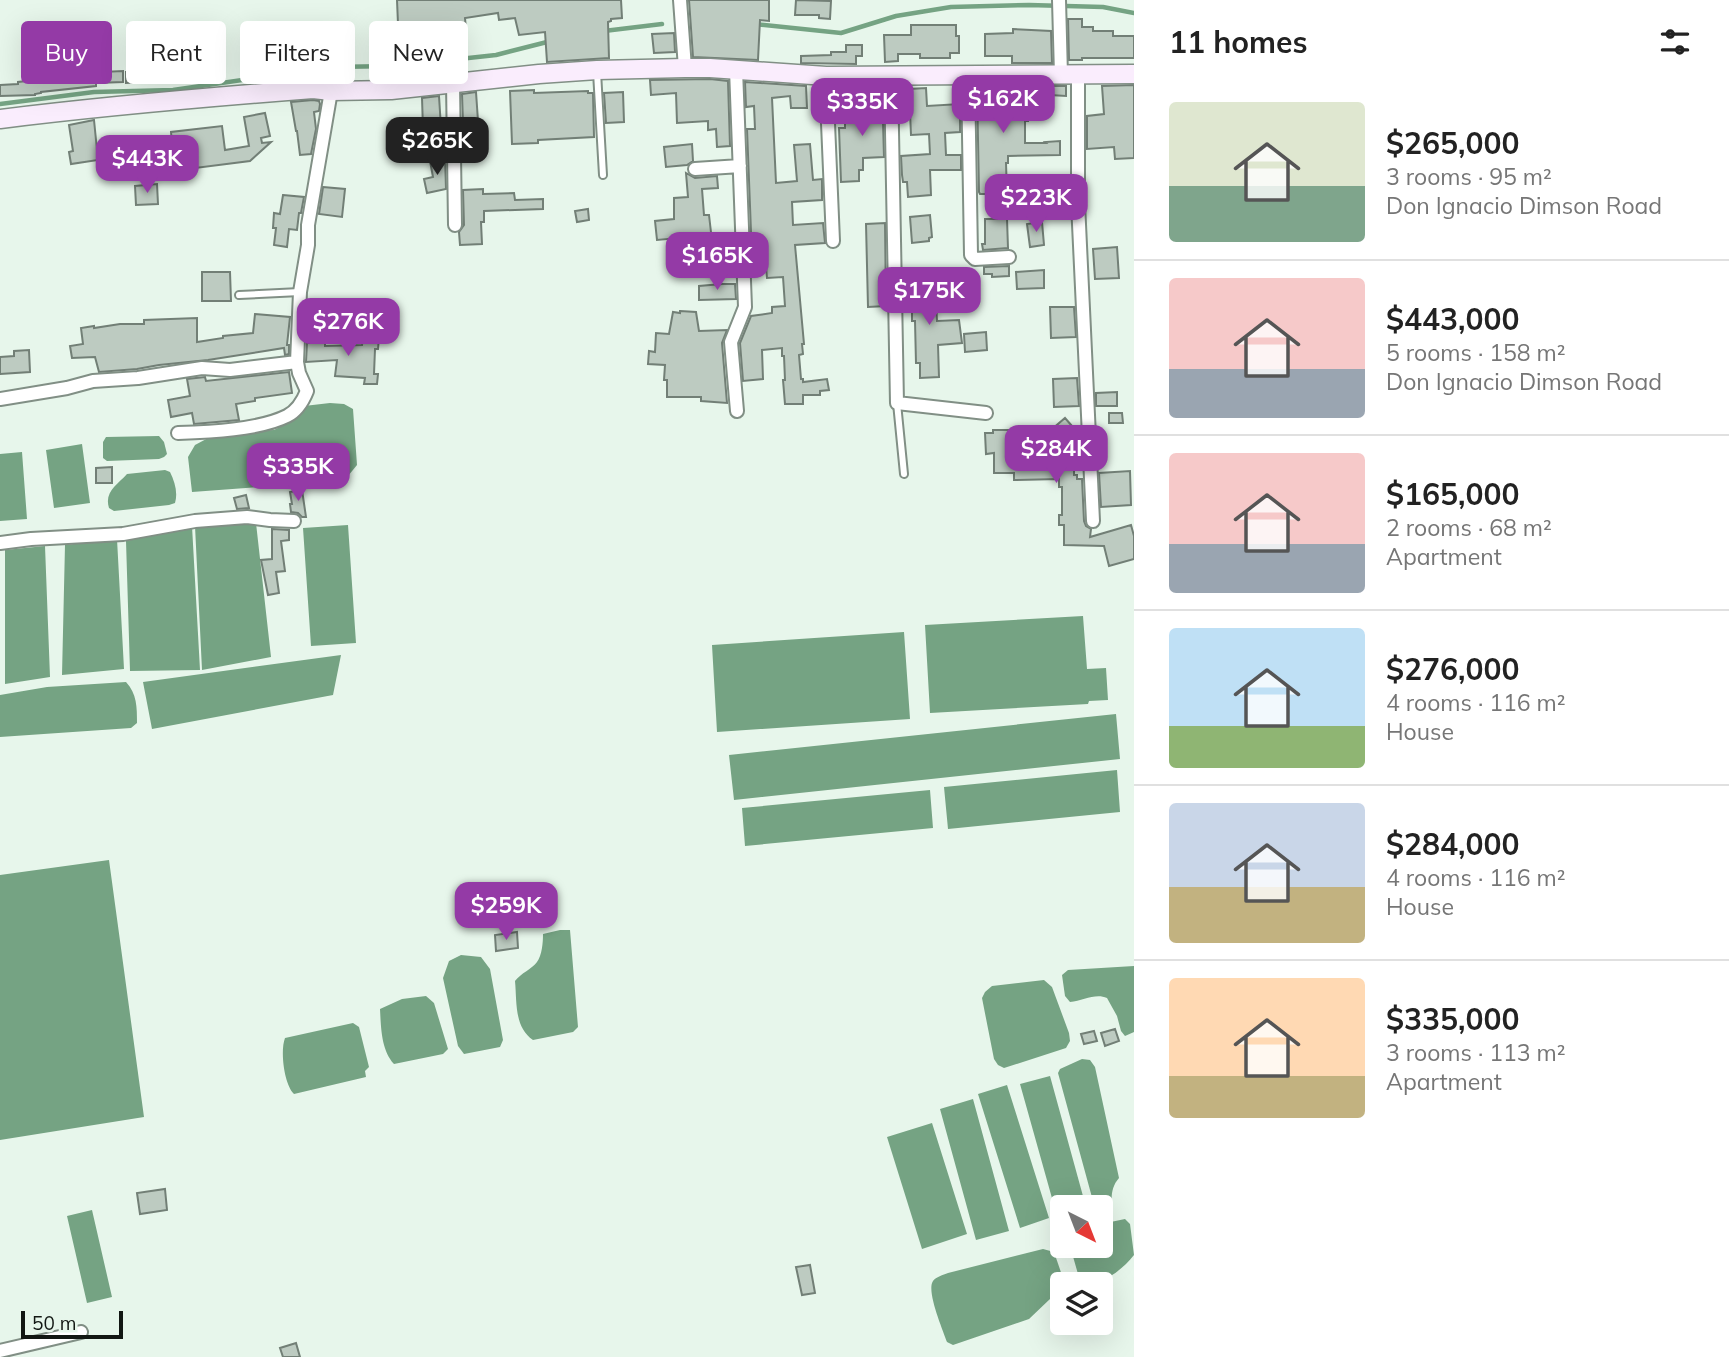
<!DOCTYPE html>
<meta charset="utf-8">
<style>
:root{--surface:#fff;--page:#f2f2f2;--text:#222;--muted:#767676;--line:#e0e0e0;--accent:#943aa6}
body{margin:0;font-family:Mulish,sans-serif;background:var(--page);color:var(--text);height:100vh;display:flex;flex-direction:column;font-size:26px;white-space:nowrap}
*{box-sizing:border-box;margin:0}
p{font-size:23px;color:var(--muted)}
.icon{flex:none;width:38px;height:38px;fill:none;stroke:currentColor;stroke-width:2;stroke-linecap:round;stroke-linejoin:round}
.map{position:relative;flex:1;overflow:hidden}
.drawer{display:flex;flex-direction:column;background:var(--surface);width:595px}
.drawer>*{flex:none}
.banner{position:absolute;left:21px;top:21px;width:665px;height:63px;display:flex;gap:14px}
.needle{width:46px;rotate:138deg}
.fabs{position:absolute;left:1050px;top:1195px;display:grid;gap:14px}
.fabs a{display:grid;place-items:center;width:63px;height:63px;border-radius:7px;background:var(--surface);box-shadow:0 7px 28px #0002;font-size:35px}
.scale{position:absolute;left:21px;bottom:18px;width:102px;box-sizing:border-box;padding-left:7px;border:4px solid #121713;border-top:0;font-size:19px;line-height:24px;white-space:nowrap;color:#121713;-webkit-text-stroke:5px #e7f6eb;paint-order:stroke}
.price{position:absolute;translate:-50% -60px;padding:0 16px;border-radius:14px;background:var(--accent);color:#fff;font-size:23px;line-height:46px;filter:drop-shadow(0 2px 4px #0008)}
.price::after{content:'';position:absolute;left:50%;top:42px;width:21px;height:16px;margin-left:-10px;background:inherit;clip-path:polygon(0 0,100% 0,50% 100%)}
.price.current{background:#222;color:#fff}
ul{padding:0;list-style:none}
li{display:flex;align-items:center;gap:21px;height:175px;padding:0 35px}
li+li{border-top:2px solid var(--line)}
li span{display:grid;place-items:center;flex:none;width:196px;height:140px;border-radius:7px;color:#555}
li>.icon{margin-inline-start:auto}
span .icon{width:84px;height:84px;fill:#fffc;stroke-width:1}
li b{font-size:30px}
h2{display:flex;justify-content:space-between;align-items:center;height:84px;padding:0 35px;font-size:30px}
.chip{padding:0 24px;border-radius:7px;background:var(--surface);box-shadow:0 7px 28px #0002;font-size:24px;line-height:63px}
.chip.current{background:var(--accent);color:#fff}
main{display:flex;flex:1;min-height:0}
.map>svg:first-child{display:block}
</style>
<main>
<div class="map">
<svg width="1134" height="1357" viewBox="0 0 1134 1357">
<rect width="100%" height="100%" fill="#e7f6eb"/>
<path fill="#75a383" d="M330,403L344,404L353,409L357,465L348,476L316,483L192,492L188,457L195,445L210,437L250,431L274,430L291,421L304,406Z
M159,436L164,442L167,454L164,457L159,459L107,461L103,458V442L106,437Z
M82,444L90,503L54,508L46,450Z
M22,452L27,519L0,521V454Z
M165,470L170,472C175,482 178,493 175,503L169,505L114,511L109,508C104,492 117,485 127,474Z
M256,523L271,657L202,670L195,526Z
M348,525L356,643L311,646L303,528Z
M192,526L200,670L130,671L126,541Z
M117,539L124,669L62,675L65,545Z
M45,546L50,677L5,684V550Z
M1083,616L1087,669L1106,668L1108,700L1089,701L1088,704L930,713L925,625Z
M904,632L910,719L717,732L712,645Z
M341,655L333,695L152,729L143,682Z
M126,682C137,694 137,707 137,723L131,728L0,737V695L47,687Z
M1116,714L1120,759L734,800L729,755Z
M1117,770L1120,812L948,829L944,787Z
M930,790L933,828L745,846L742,808Z
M109,860L144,1117L0,1140V875Z
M560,930H570L578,1027L573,1032L533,1040C514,1027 517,1002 515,981C521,973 532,969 537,962C542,955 543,943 543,934Z
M461,955L481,957L490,969L503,1040L500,1047L464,1054L458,1046L443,978L449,961Z
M1134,966V1032L1125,1036L1121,1031L1117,1016L1107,998C1095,993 1083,1001 1070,1002L1065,996L1062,975L1068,970Z
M1044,980L1052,987L1069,1033L1070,1041L1066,1048L1004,1068L998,1065L994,1059L982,998L985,992L992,986Z
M426,996L434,1003L448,1049L443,1054L394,1064C381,1050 381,1027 380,1009L402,999Z
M353,1023L359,1027L369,1067L365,1071L366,1077L294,1094C284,1084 280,1051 285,1038Z
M1082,1059L1090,1060L1095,1067L1119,1178C1112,1186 1111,1195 1112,1205L1101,1210V1208L1096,1206L1093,1201L1058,1073L1060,1069Z
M1050,1076L1086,1207L1062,1208V1215L1057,1216L1020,1084Z
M1007,1085L1049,1218L1020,1228L978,1094Z
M973,1099L1009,1231L976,1240L940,1109Z
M932,1123L967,1234L922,1249L887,1137Z
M92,1210L112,1297L87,1303L67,1216Z
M1125,1219L1130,1224L1134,1255C1122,1270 1103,1285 1083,1284L1080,1281L1070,1246H1101V1224Z
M1043,1249L1054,1252L1065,1284H1062V1294L1050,1299L1029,1319L953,1345L947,1342C943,1330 926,1291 933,1281C936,1277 943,1275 948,1273Z"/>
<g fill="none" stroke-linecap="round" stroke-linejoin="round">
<path stroke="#75a383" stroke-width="4.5" d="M754,24L841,33L896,16L951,7L1029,5L1103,7L1134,13
M604,31L662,24
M0,104L94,92L173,90L331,67L395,66L496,55L551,41"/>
</g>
<path fill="#bdcbc1" stroke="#727f76" stroke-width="2" d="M397,0H621L622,18L611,19V21L608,22L609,58L547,62L545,32L519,35L515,18L499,20L498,13L465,18L466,29L454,31V26L422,28V30L405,32L406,36L395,37L393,24H398Z
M689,0H769V21L760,20L758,60L693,57Z
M796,0L831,1L830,19L819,18V15H795Z
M1068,19H1082V27H1093V31H1113V36H1134V58H1082V60H1069Z
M911,25H956V36H959V53H950V58H920V54H898V61L885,62L884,35H911Z
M1013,29L1051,31L1052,63H1012V56H985V34L1013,33Z
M674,33L675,52L654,53L652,34Z
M300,39L340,46L338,61L315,57L314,62L297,59Z
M274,42L279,64L266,67L264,60L262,61L259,46Z
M846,45H862V56H856V64L801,63V56L831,55V52H846Z
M123,71V82L96,83V86L41,92V93L35,94V95L0,96V85L18,84V82L64,77V75L80,73Z
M144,71V82L126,83V72Z
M710,79L728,81L730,146L717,147L716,129L708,130V121L677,123L676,93L651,95L650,80Z
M745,82L806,86L807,108H791L790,96L772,98L776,183L797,181L794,145L810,144L813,180L822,179V200L792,202L793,225L823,223L825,243L795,245L804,344H802L803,354L799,355L801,379H803V382L827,379L829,390L820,391V395H803V404H785L783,380H785L784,356H782V348L762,350L763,379L743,381L740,343L751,316L772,313V307L785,306L783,277L767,278L765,255L752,257L747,129H755L754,106L746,107Z
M1134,85V158L1115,159L1114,147L1087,149V116L1104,114L1102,86Z
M977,86H1022L1024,106H1029L1028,121H1025V143H1046L1045,142L1060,141V155L1008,156V163H1006L1007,194H980L979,192Z
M1050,86H1066V96L1050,95Z
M926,88L927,106L960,104V132L945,133L946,155H961V170H930L931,195L908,197L907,182H903L902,175L901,156L930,154L929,134L911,135L909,89Z
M882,89L884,157L863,158V170H859V181L841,182L839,128H845V122L863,121V114H865V90Z
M534,90V93L588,91V93H593L594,137L538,140V143L512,144L510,91Z
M476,92L480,150L464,151L462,94Z
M623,92L624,122L606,123L604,93Z
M439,96L441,128L423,129L422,98Z
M313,100L319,101L320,104L319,111L314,112L316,129L311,154L300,155L297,131H296L291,102Z
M265,113L270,136L261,138L262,143L271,142L250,161L172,171L170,155L148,154L149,142L172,143L171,132L222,126L225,150L249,146L244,117Z
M94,120L98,160L71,164L69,152L73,151L69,125Z
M692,144L693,161L687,165L666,167L664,147Z
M445,158L446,189L427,193L424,179L433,177L430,161Z
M686,173L695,178L717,176L718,188L702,189L704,215H709L712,241L678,245V238L657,240L655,221L674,219V198L688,197Z
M157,184L158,204L136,205L135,186Z
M323,187L345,189L342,217L319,214Z
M483,189V194L514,193L515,200L543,199V209L484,211V222H481L482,244L460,245L459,232L464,225L463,190Z
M283,195L304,197L301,213H299L297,230L289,229L287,247L274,245L276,228H273L274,213L280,214Z
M588,209L589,220L577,222L575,211Z
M930,215L932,237L929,238V241L912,243L910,217Z
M985,219H1007L1008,248L983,250L982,244H985Z
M1042,222L1044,245L1030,247L1027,224Z
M885,223L886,306L868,307L866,224Z
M1117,247L1119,278L1095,279L1093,249Z
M1009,266V276L992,277V274H984V267Z
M1044,270V288L1017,289L1016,272Z
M202,272H230L231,301H202Z
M935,282L937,321L959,320L962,343L938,345L939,377L920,378V363H916L915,321H912V304L904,305V284Z
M722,284H735L736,299L699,300V286Z
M308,300H338V322L307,323Z
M1050,307H1074L1076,337L1051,338Z
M680,311L696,312L699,331L727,330L722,343L727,403L701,401V397H667V380H664L665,365L648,364L649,351L655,352L656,333L669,334L673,312L680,313Z
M255,314L290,317L287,345H289V354L285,355L284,348L208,360L159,365L137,369L99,372L95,357L72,358L70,346L83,344L81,328L94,326V328L120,324H144V320L197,318V342L223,338V336L253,333Z
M986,332L987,350L965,352L964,334Z
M363,337H379L378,349H375L374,374H378L377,384H364L365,378L335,376L337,360L306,362L307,343L325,342V346L362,345Z
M29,350L30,372L0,374V357L14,356V351Z
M289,372L292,393L255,398V401L236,404L239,420L194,424L192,413L171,417L168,400L190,396L187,379L205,377L206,381Z
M1077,378L1079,406L1054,407L1053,379Z
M1117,392V406H1096V393Z
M1109,413H1122L1123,423H1109Z
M1065,418L1072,426L1041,454L1074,453V475H1077V479H1082L1084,521L1086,526L1091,529L1090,537L1131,525L1134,536V559L1109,566L1104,546L1064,545V525H1059V515H1062V487H1059V479L1014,480V473H994V453L986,454L985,433H993V430H1026V427H1037V442Z
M112,467V483H96V468Z
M1130,471L1131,505L1101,507L1099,473Z
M302,490L306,517H302L298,513L291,512L290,504H292L290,492Z
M246,495L249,508L237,509L234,498Z
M272,529L289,530V540L281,541L285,571L276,572L279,593L268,595L261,560L272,559Z
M517,932L518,948L496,951L495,935Z
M1115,1029L1119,1041L1105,1046L1101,1033Z
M1094,1031L1097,1041L1084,1044L1081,1034Z
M165,1189L167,1210L140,1214L137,1193Z
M810,1265L815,1293L802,1295L796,1267Z
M296,1343L300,1357H283L280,1348Z"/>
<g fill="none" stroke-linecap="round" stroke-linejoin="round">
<g stroke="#818f85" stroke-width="10">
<path id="lane" d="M597,72L603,175
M239,295L300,292
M897,403L904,474"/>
</g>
<g stroke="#818f85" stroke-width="16">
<path id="street" d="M680,0L685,68
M1059,0L1061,75
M736,69L745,307L731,342L737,411
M1078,75V203L1093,521
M826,76L833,241
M968,76L971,255L975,259L1009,257
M891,77L897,403L986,413
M453,83L455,225
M695,169L740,166
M0,399L67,388L93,381L138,378L202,368L230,370L297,362
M178,433C209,432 259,430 287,416C297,411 303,401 307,391L299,373L297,362L300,292L308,245V225L331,91
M0,543L31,539L123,534L195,521L247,517L270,520L294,521
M0,1351L81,1332"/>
</g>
<g stroke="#818f85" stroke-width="21">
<path id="secondary" d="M0,119C104,106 209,97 313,89L331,91L391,90L539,74L597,70L685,68H710L826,76L1134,74"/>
</g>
<use href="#lane" stroke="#fff" stroke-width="6"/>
<use href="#street" stroke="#fff" stroke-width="12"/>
<use href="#secondary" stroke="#faedfd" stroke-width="18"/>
</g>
</svg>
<div class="fabs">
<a><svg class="needle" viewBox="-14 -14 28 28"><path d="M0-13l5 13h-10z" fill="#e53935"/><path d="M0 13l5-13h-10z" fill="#767676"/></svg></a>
<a><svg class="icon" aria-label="layers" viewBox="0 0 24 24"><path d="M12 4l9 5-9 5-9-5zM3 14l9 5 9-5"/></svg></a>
</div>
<div class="scale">50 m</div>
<b class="price" style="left:1003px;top:135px">$162K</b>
<b class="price" style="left:862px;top:138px">$335K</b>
<b class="price current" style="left:437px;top:177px">$265K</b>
<b class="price" style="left:147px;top:195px">$443K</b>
<b class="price" style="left:1036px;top:234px">$223K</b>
<b class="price" style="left:717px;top:292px">$165K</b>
<b class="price" style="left:929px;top:327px">$175K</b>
<b class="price" style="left:348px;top:358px">$276K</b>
<b class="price" style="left:1056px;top:485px">$284K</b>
<b class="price" style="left:298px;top:503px">$335K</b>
<b class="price" style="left:506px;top:942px">$259K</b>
<div class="banner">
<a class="chip current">Buy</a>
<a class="chip">Rent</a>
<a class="chip">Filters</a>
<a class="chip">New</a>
</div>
</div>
<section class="drawer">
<h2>11 homes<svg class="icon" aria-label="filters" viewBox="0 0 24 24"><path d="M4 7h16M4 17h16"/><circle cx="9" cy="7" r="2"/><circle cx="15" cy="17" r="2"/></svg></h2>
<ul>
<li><span style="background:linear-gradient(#dfe7d0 60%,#7fa58c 0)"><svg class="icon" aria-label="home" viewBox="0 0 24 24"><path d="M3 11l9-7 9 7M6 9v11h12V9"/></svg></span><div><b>$265,000</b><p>3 rooms · 95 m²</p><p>Don Ignacio Dimson Road</p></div></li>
<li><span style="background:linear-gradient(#f6c9c9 65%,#9aa5b1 0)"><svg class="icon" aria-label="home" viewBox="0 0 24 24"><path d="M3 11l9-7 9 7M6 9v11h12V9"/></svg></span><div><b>$443,000</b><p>5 rooms · 158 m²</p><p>Don Ignacio Dimson Road</p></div></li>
<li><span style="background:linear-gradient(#f6c9c9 65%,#9aa5b1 0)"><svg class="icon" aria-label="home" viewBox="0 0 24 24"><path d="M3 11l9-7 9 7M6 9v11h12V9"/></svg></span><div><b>$165,000</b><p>2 rooms · 68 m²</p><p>Apartment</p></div></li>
<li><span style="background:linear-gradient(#bfe0f5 70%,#8fb573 0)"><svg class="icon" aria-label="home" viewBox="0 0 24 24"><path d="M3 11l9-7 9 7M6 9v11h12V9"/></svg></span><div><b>$276,000</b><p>4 rooms · 116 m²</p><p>House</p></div></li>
<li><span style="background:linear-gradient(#c9d6e8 60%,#c2b280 0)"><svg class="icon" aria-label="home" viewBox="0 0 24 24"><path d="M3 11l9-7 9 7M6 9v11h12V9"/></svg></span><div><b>$284,000</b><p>4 rooms · 116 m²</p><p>House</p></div></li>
<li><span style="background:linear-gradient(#ffd9b3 70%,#c2b280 0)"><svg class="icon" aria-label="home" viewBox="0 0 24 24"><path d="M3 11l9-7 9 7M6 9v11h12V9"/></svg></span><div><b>$335,000</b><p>3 rooms · 113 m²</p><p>Apartment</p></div></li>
</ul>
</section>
</main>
